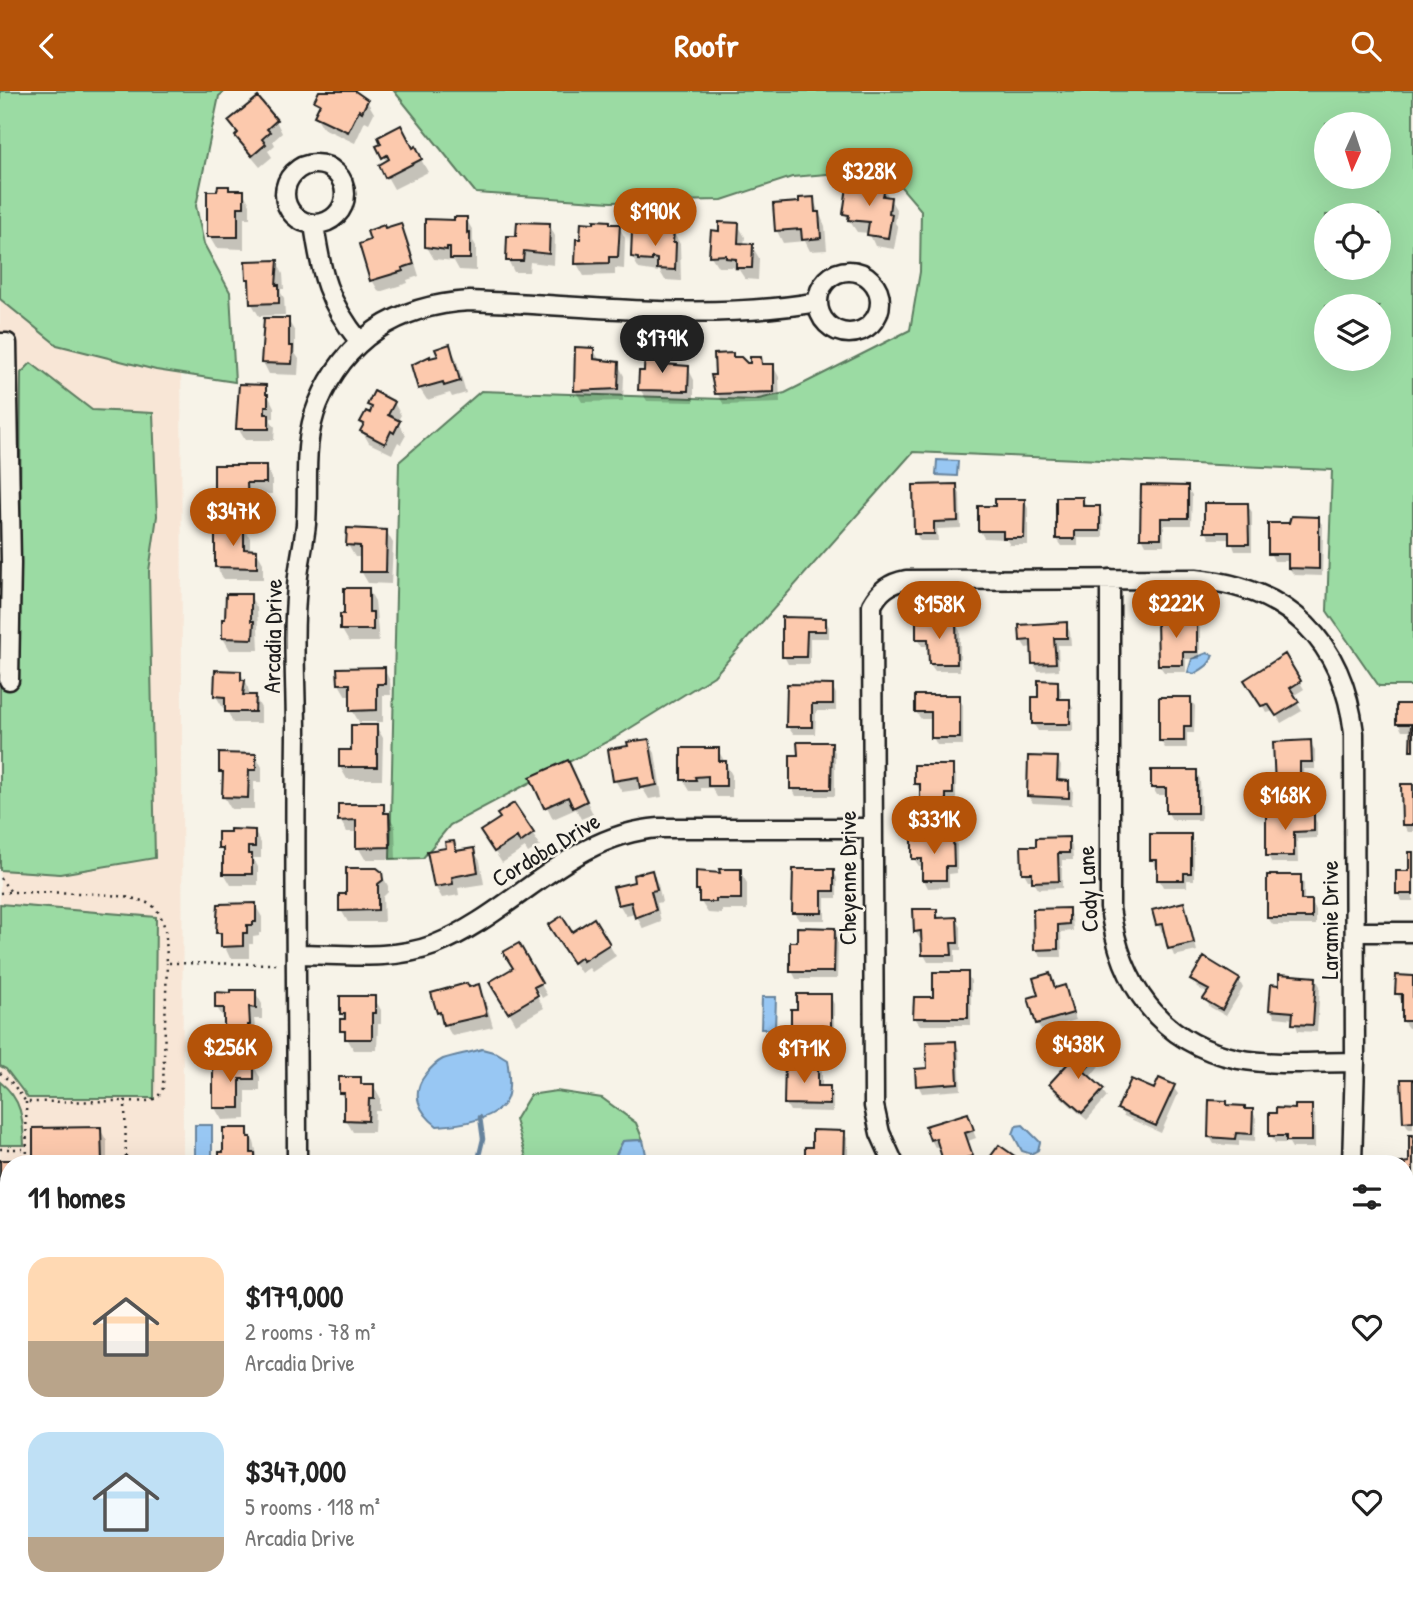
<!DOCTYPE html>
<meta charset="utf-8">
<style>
:root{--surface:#fff;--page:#f2f2f2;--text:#222;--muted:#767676;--accent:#b45309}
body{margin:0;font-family:"Patrick Hand",sans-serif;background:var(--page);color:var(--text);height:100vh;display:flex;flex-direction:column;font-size:26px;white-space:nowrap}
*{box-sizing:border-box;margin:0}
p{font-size:23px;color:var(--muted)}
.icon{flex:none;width:38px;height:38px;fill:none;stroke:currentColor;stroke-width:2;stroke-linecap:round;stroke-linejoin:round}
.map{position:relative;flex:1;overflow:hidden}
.drawer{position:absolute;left:0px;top:1064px;width:1414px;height:450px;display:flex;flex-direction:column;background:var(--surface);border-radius:28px 28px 0 0;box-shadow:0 7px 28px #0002}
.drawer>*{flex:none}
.needle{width:46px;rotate:183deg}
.tools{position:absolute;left:1314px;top:21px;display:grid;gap:14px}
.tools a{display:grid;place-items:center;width:77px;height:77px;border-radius:50%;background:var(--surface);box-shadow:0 7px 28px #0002;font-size:35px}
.price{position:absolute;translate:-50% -60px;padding:0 16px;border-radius:24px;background:var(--accent);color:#fff;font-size:23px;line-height:46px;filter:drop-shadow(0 2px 4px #0008)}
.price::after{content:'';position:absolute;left:50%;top:42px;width:21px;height:16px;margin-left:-10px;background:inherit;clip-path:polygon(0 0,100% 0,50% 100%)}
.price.current{background:#222;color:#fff}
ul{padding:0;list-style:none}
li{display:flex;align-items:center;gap:21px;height:175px;padding:0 28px}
li span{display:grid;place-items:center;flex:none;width:196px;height:140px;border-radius:21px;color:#555}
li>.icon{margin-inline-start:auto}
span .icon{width:84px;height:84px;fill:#fffc;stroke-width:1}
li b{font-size:30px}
h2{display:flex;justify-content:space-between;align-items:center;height:84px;padding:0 28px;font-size:30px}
header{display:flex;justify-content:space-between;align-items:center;height:91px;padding:0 28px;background:var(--accent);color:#fff;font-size:32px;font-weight:700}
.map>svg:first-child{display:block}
</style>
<header><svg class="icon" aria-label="back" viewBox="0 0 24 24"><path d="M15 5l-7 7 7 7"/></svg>Roofr<svg class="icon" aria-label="search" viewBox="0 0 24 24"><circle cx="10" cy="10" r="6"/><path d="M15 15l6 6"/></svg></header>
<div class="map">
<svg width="1413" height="1513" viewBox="0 0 1413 1513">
<rect width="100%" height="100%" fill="#f7f3e8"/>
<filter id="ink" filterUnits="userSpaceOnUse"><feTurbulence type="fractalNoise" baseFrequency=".0143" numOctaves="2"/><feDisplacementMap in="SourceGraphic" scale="14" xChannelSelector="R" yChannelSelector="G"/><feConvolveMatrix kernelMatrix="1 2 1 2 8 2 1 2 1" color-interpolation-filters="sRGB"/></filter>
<g filter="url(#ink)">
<path fill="#f8e6d6" d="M0,0L181,181L183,1073H9V1505H183V1513H0Z"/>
<path fill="#9bdba3" stroke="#5c7c60" stroke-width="2" fill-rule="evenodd" d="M0,0H225L219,5L196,115L204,153L230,201L235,291L156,279L57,254L0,208Z
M394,0H1413V595H1379L1327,520L1332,379L913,361L714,585L616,646L450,734L423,767L390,768L399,371L481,300L754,309L785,302L910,239L920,181L921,119L897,91L862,80L792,86L722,109L611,111L476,102ZM1326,33H1379V86H1326ZM1326,124H1379V177H1326ZM1326,215H1379V268H1326Z
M31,272L92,319L153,322L157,425L149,480L155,767L60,783L0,779V591H19L21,282Z
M0,813L156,826L154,1007H28L6,978L0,975Z
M0,991C22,1008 23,1028 24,1054H0Z
M556,1000L602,1007L636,1032L643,1049L623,1050L616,1064V1073H528L515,1029L530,1004Z
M0,1168L7,1175L9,1291L0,1299Z
M0,1361L9,1370V1422H0Z
M1089,1505H1364L1367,1513H1101Z"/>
<path fill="#98c7f3" stroke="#66839d" stroke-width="2" d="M937,369L958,370L957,385L936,384Z
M1207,562L1213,564C1210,575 1203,577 1194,583L1188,581L1192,568Z
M762,906H776L775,938H761Z
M482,958L497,962L507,968C509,980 511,995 507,1007C499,1029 457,1034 437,1035C419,1021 410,1003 426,983C430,978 437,971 443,968C455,964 469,962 482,958Z
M195,1034H212V1066H195Z
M1023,1034L1040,1051L1038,1059L1031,1063L1022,1060L1013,1043L1016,1035Z
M643,1049L648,1073H616V1064L623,1050Z"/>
<path fill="#0003" d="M321,0L367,10L374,22L369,32L365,30L355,52L323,37L316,25L320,17L316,10Z
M276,30L282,42L273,50L275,54L268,60L272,66L260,76L244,57L230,31Z
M379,56L415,58L428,81L394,98L381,75L387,71Z
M228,97L231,101H243L250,113V127H244V158L216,157L209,145L219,102Z
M884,98L897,120L895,132L898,136L894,158L875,155L869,142L857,141L845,123Z
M813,108L825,135L827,159L810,160L805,150L783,152L777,140L775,115L801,113Z
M466,128L473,140V150L476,155V180L459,179L454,170L434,168L427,156V130Z
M609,132L611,135H619L625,147L624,178L615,177V184L584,185L577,173Z
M549,133L555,145L554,174L530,171L529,181H514L508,169Z
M400,134L407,146L419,185L407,189L408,192L379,201L372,189V150L385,139Z
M738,134L745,146L744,154L752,155L759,167L758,189L745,188L739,179H735L733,176H718L711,165L720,141Z
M673,141L680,153L681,190L665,189L658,177V181L639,178L632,166Z
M277,171L283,183L284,198H281V202L284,207L285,224L259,225L252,213L251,194L248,188Z
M288,229L295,241V262L299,268L298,284L269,283L263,271Z
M449,255L456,267L466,302L452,306L450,302L427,309L420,298L413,275L440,266Z
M593,258L600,270L618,273L624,285L623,310L582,311L575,299Z
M663,262L669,274L688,277L694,289V311L647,310L640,298Z
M732,264L735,268L746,274L760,268L764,275H773L779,286L780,312L724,314L717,302V285Z
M264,296L274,316V327H271V330L275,336L274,349H245L238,337Z
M394,312L401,324L397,331L406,344L401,353L398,351L392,363L369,352L362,340L365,335L362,331L372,320L369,314Z
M265,375L272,387V403H253V428L223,429L216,417Z
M956,395L960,403L961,437L937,438L938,450H920L916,443Z
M1187,397L1192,404L1191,434H1164V454H1146L1142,446Z
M1082,408L1087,415L1099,417L1103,424V447H1078V455H1062L1057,448Z
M1024,410L1028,417V454H1010L1006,448L984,447L980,440L996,417Z
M1247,414L1252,421V460H1235L1231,448H1210L1206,440Z
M1318,427L1323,435L1322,485L1294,484L1289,477V470H1274L1270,462L1290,434Z
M243,435L250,447V460H256L263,472V488H223L217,476Z
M386,440L393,452L391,493L368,492L361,480L362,466H355L348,454Z
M368,498L375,510L379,551H349L342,539Z
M250,505L257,517L259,559H230L223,547Z
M784,528L825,529L829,536V547H810V573H788L784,565Z
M1196,529L1200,537V568H1186V581H1164L1159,574Z
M955,532L960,540V580H935L930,573V555H922L918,548Z
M1066,533L1070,541L1071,554H1058L1059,579L1038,580L1034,573L1033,556L1026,557L1021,549Z
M1285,566L1304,598L1293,605L1302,620L1281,632L1274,620L1267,622L1247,589Z
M384,578L390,590L391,604H383V631H359L352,619V605H346L339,593Z
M240,581L247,593L250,605L255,606L261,617V632H233L226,617H223L216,605Z
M1057,591L1061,599V610H1069L1073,617V640H1038L1033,632L1039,608Z
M789,595H832L836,603V620H816L815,643H793L788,636Z
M958,606L963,614V654H937L933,646V628H921L916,621Z
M1190,608L1195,615L1194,642H1187V657H1165L1160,649Z
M1413,615V661L1412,640H1402L1398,632Z
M376,635L383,647L382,688H347L340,676Z
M648,650L655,662L662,706L649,708L643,698L622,701L615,689L630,657Z
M1310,651L1315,659V678H1303L1304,700L1281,701L1276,694Z
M831,653L835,661V705H796L792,697L799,666Z
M718,659L732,684V706H717L712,697H701V700H690L683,688Z
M255,664L262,676V691H254V718H231L224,706V687L220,680Z
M1057,667L1061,675L1060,691H1068L1073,699L1072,714L1033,712L1028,705Z
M568,671L593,723L581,728L576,718L553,728L533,687Z
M952,676L956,684V710H949V725H926L922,717L920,700L916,692Z
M1196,681L1200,688L1201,729H1172L1168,722V704H1157L1152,696Z
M1413,694V741H1408L1403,733Z
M514,714L540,755L528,762L525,757L502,772L489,752L502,728Z
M383,715L395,735L396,768H365L358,756V741H347L340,729Z
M1313,724L1317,732V747L1297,748L1298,772H1272L1268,765L1267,725Z
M254,740L261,752V767H253L258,776V794H231L224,782L225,765L220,756Z
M1190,745L1194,753V789H1187V796H1163L1159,788V776H1156L1152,768Z
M952,746L957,754V782L949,783V796L928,797L924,789V775H919L914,768Z
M1068,748L1072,755L1073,769H1062V797L1038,798L1033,789H1028L1024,782L1038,756Z
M454,752L459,761L473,759L480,770L484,793L458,797L459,804L442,807L435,795L448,758Z
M1413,763V810H1402L1398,802L1411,782Z
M833,779L837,787V807H825V829H799L794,822Z
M740,780L747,792V819H722V823L708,822L701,811L698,798L721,784Z
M651,781L658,793L662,811L657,812L661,831L643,838L636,823L626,825L619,813L637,792Z
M381,782L388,795V801L383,806L384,831H348L341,819L348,805Z
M1300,786L1304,793V811H1311L1316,819V834H1273L1268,827Z
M1183,813L1187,820L1197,860L1174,865L1165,841H1162L1158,834L1154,820Z
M255,814L262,826V842H259V845L253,846V853H249V867H230L218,841Z
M936,819L940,828H956L961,836V859H955V871H928L924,864L923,848H920L915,840Z
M1068,819L1072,827L1073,840L1061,841L1062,866H1041L1036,858Z
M834,838L838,846L837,888H796L792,880L799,853Z
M572,844L609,854L616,865L592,881L589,877L581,882L557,847Z
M518,854L547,904L542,907L531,888L528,890L544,917L516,933L492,891L515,878Z
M967,883L971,890V934H920L915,927Z
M1050,884L1056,898L1064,896L1076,929L1041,939L1037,932L1040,905Z
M1413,886V937H1408L1403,930L1404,910H1401L1397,902Z
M1315,887L1320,895L1317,941L1298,940L1294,928L1275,926L1271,919L1280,896Z
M1192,889H1239L1243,897L1226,925L1210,916L1205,908L1208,903L1197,896Z
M478,895L485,907L493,936L452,945L438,921L469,898Z
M255,901L262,913V928H254L256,945H253V954H232L225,942V929L217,917Z
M830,905L834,913V955H797L793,947Z
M374,907L381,919V933H378L377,959H354L342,939L346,930L341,923Z
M955,951L959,959L961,999L922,1002L918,994Z
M1095,967L1099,975L1089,987L1102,999L1107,1006L1087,1029L1055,1001L1051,994Z
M817,972L822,980V996L829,997L833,1004V1021L790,1020L786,1013Z
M215,974H253L260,986V1000H246V1028L222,1029L215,1017Z
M360,988L363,994H373L380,1006V1020H375L374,1041H353L346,1029V1011L340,1002Z
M1413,990V1038H1409L1404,1030Z
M1173,996L1178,1003L1161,1042L1124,1025L1119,1018L1155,1001Z
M1226,1011L1229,1016L1244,1017L1246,1019L1252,1020L1256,1027L1255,1050L1239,1049V1055L1214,1053L1210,1046Z
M1311,1016L1315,1024V1057H1292L1289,1052H1275L1271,1045L1297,1019Z
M967,1024L976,1047L968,1050L976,1073H946L940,1055L935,1056L931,1049Z
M100,1038L107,1050V1073H34Z
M247,1039L254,1051L259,1073H221L225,1063Z
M844,1042L848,1049V1073H807Z
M1413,1046V1097H1405V1073H1410Z
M0,1071L12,1073H9V1149H0Z
M1405,1121L1412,1129L1413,1174H1405Z
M1405,1304L1413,1320V1355L1405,1358Z
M37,1505H128V1513H36Z
M459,1505H473L471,1509Z
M516,1505H563L565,1509L564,1513H513Z"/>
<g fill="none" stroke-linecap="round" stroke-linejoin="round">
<path stroke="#66839d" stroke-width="4.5" d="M477,1073L483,1048L480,1026
M1278,1505L1347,1513
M487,1513V1505"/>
</g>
<path fill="#fcc9ad" stroke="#1c1c1c" stroke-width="2" d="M319,0H355L368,9L362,21L359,19L348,41L314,25L320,13L314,10Z
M258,6L277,29L267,38L270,41L262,48L266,53L252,65L235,45L238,42L228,30Z
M401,34L413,57L416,55L422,68L385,87L379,74L389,68L387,64L382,67L376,55L381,53L378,46Z
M848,89L885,97L883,105L891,106L889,122L892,123L888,147L867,144L869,131L848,129L849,124L843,123Z
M218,95H229V99H244V116H238V146H207V100H217Z
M814,106L815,121H819L821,147L802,149L801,138L775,140L773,113L799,111V107Z
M454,126H467V142L470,141V168H450V156H447V159L425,156V128L454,129Z
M594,129L610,130V133H620L618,166H609V172L575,173L576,148H580L581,131L594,132Z
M517,131L550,132L549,163L524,160L523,170H506L507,145H516Z
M719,131L739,132L738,152L753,153L752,177H736V168L726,167V164L709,165L711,139L719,140Z
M401,132L414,173L402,177L403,180L370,190L359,153L370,149L367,140L384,134L385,137Z
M659,138L674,139L673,152H676L675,179L657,178V168L652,167V170L638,169V167L631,166L632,140L659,142Z
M278,169L276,194H279V212L250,213L249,188H246L245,170Z
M264,227H289V255H293L292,273L261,272Z
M450,253L460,290L444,295L443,291L418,298L411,274L430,265V267L438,265L435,258Z
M575,256L594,257V268L619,271L618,298L574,300Z
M645,260L664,261L663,273L689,275L688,300L638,299L639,280H644Z
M733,262V266H741L747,272H750V266H761L762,273H774V301L715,303L711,284H715L714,263Z
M239,293L266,294V303H268V315H265V323H269V338H236Z
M374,300L395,311L388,324L400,330L394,342L391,340L385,353L360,340L364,333L360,331L366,320L370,322L372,316L367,314Z
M214,374H266V392H247L248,417H214Z
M957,393L958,430L934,431V443H914L913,394Z
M1141,394L1188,395V427H1161V447H1140Z
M1056,406H1083V415H1100V440H1075V448H1056Z
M995,408H1025L1024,447H1003V440H978V415H995Z
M1204,412H1248L1249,453H1229V441H1204Z
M1291,425L1319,426V478L1288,477V463H1268V432H1289Z
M215,433H244V458L257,459V477L215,476Z
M347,437L387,439L386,481H360V455L346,454Z
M344,497H369V521H373V539H340V523H344Z
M226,503H251V530H254L253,548L222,547V528H225Z
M782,526L826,527V540H807L806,566H782Z
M1197,527V561H1183V574H1158L1157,528Z
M956,530L957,573H929L928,548H916V531Z
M1067,531V547H1054L1056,572L1032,573L1031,549L1020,550L1019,534Z
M1285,563L1301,590L1290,597L1299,611L1276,625L1268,613L1261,615L1244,589Z
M385,576V593H377V619L350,620V593H338L337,577Z
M215,579L241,580V589H245L243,604H256L255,621H225V606L214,605Z
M1038,589L1058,590V608H1070V633H1032V606H1038Z
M787,593L833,594V613H812V636H786Z
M915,604H960V647H931V621H915Z
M1159,606H1191V635H1184V650H1159Z
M1396,613H1413V659H1410L1411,633H1396Z
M351,634H377V676H339V659H351Z
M649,648L657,694L640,697L638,686L613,690L608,658L628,655L627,651Z
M1311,649L1312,671H1300V693L1275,694L1273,651Z
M797,651H832L831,698H790V664H798Z
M681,657H719V670H726V695H708V685L695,686L696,689H681Z
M219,662L256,663V679H249L248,707L222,706L223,681H219Z
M1028,665L1058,666L1057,689L1069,690V707L1027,705Z
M568,669L587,710L573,717L568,706L544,717L530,686Z
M914,674H953V703H946V718H920V693H914Z
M1151,679H1197V722H1166V697H1151Z
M1401,693H1413V734H1402Z
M514,712L534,742L520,752L517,746L494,761L480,740L500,727L497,723Z
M338,713H384V722H389L390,756L356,757V729L338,730Z
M1266,723H1314V740L1294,741V765H1266Z
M230,738L255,739V756H248V763H252V783H223V757H218V741H230Z
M1150,743H1191V782H1184V789H1157V769H1150Z
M953,745L954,775H946V789H922V768H912V746Z
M1069,746V762H1058L1059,790L1032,791V782H1022L1021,755H1036V747Z
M454,750L456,760L474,757L478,781L452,786L453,793L434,796L427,760L446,757L445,751Z
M1409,761H1413V803H1396V780H1409Z
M346,777H377L382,781L383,789L378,793V819L339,820V803H346Z
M719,778H741V808H716V811H699V799H696V780L720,782Z
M793,778H834V800H822V822H792Z
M652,779L657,799L651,800L656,819L635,827L631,811L618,814L613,796L634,791L633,784Z
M1267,784H1301V809H1312V827H1267Z
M1184,811L1194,852L1168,858L1162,833L1156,834L1152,819Z
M256,812V831H253V834H247V842H243V855L221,856V842H216L218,813Z
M1069,817V833L1058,834V858L1034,859L1033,818Z
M913,818H937V827L957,826L958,852H951L952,864H922L921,840L914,841Z
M562,825L572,841L594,827L610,853L583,870L581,866L573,872L548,834Z
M797,836L835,837L834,881H790V851H797Z
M519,852L542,892L534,896L538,904L508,922L489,891L513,877L503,861Z
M1204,866L1240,888L1222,919L1203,908L1209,899L1190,889Z
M933,881H968V927H913L914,906H933Z
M1050,882L1055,897L1065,894L1073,922L1036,933L1028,907L1038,904L1033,887Z
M1279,883L1316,886L1313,934L1292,933L1293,921L1269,919L1271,893L1279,894Z
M1396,884L1413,885V930H1402V903H1395Z
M467,892L469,896L479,893L487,924L443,934L440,921L437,922L431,902Z
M231,899H256V917L249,916L250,934H248V943L224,942V917H215V901L231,902Z
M797,903H831V948L791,947V918H797Z
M340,905H375V922H372V948H345V940H340V928H345V923H340Z
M956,950L958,992L916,995L915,978L927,977L926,951Z
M1084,955L1097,966L1084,980L1104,998L1082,1022L1049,993Z
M785,970L818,971V995H830V1014L784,1013Z
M254,972V988H240V1017H213V973Z
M339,986H361V993H374V1008H369L368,1030L344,1029V1002H339Z
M1159,987L1175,994L1156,1035L1117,1018L1131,988L1154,998Z
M1401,988H1413V1030L1403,1031Z
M1209,1009L1227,1010V1014L1245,1015V1018H1253L1252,1043L1236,1042L1235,1048L1208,1046Z
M1295,1014H1312V1050H1286V1045H1269V1022H1276V1017L1295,1018Z
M968,1022L974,1039L965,1042L973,1065L944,1073L936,1047L930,1049L925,1035Z
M101,1036L102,1073H33V1037Z
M223,1037H248V1046H251V1062H255V1073H219V1061H223Z
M812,1039L845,1040L844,1073H805V1056H812Z
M1409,1044H1413V1090H1405V1073H1394L1409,1071Z
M999,1054L1026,1073H985Z
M0,1069H12V1073H9V1138H0Z
M1408,1119L1409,1137H1413V1167H1405V1120Z
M1405,1301L1413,1318V1346L1405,1349Z
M9,1308V1352L6,1349L5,1311Z
M1413,1373V1416L1410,1417L1405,1405V1402L1410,1399L1405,1388V1376Z
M34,1505H122V1513H35Z
M514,1505H556L553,1513H511Z"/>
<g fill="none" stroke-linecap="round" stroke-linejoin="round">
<g stroke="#1c1c1c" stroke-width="23">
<path id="minor" d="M285 103a30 30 0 1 1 60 0a30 30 0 1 1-60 0Z
M314,133C321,183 327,210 360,251
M818 211a31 31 0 1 1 62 0a31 31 0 1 1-62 0Z
M0,252H7L11,472L9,589
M1110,488V817C1120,892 1159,952 1238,968C1276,975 1317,971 1355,971
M1355,841H1413
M296,863C341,863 392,870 434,854C513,823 570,743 659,737H872
M297,1073C297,930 294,787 296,644C296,595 292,545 297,496C298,475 304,454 306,433C309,392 302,352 318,313C346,246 399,214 470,210C586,214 703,231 818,211
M894,1073L880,1042L874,1015L872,514C880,499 890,492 906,489L1196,488C1289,497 1343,550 1354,642L1355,971L1352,1073
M0,1437L4,1438L9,1443
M339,1505L342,1513
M671,1505L679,1513
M1392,1505L1395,1513
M10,1513V1505
M158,1513L159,1505
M282,1513L285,1505"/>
</g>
<path stroke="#1c1c1c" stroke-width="2.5" stroke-dasharray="2 5" stroke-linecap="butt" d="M0,787L11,801C40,802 140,798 156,818C168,833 166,854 167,872L280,873
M0,802L11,801
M0,982L12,992L26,1011L124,1010
M26,1011L27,1073
M0,1058H27
M126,1073L125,1010C140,1010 157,1014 163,997L167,872
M0,1153H9
M9,1181V1223
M0,1303L9,1294
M0,1358L9,1367"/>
<use href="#minor" stroke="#f7f3e8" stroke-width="18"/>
</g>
</g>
<g text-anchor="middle" stroke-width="5" stroke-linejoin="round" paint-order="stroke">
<g font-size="24" fill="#1c1c1c" stroke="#f7f3e8">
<text transform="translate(273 545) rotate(-89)" y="8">Arcadia Drive</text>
<text transform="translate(546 759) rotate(-31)" y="8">Cordoba Drive</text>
<text transform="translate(848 787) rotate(-90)" y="8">Cheyenne Drive</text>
<text transform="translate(1088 798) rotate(-93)" y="8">Cody Lane</text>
<text transform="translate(1330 829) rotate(-90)" y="8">Laramie Drive</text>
</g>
</g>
</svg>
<div class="tools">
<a><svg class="needle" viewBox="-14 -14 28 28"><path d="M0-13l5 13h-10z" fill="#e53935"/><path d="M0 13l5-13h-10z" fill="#767676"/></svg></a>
<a><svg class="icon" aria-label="locate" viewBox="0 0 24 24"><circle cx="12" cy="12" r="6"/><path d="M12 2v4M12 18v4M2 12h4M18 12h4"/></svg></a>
<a><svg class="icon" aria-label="layers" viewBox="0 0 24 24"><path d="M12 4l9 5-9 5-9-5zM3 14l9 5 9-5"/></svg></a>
</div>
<b class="price" style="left:869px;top:117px">$328K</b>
<b class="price" style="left:655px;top:157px">$190K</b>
<b class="price current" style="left:662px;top:284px">$179K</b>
<b class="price" style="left:233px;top:457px">$347K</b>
<b class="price" style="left:1176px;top:549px">$222K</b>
<b class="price" style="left:939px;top:550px">$158K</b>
<b class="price" style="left:1285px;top:741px">$168K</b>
<b class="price" style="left:934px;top:765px">$331K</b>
<b class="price" style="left:1078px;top:990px">$438K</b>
<b class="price" style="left:230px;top:993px">$256K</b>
<b class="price" style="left:804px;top:994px">$171K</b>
<section class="drawer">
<h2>11 homes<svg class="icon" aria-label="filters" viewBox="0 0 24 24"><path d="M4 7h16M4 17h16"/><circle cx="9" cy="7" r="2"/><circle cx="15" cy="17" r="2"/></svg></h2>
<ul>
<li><span style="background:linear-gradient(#ffd9b3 60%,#b9a48a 0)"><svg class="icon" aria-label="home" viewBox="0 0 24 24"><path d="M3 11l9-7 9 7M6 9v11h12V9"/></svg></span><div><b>$179,000</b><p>2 rooms · 78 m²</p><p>Arcadia Drive</p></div><svg class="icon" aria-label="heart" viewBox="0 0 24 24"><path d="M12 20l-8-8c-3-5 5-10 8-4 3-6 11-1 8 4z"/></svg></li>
<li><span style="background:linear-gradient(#bfe0f5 75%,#b9a48a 0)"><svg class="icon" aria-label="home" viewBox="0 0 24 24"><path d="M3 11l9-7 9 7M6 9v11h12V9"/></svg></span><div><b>$347,000</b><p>5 rooms · 118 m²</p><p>Arcadia Drive</p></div><svg class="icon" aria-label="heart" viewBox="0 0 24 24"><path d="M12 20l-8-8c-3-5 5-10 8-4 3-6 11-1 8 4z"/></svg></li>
</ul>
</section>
</div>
